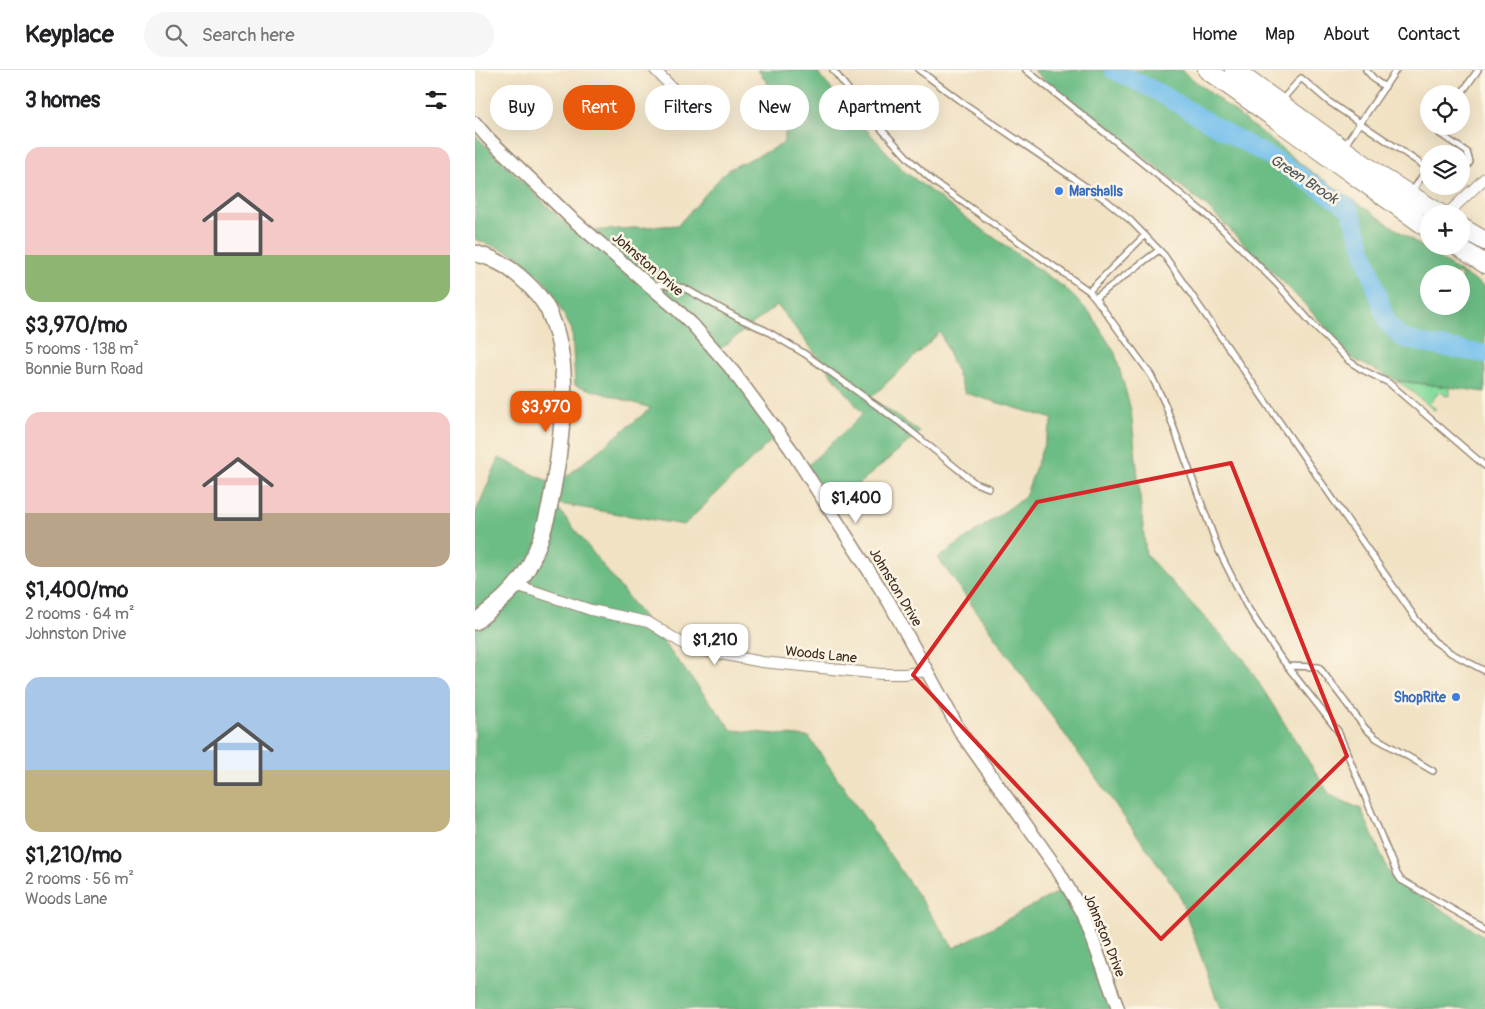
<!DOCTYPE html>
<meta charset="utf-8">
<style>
:root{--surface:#fff;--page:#f6f6f6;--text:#202124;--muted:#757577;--line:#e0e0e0;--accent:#ea580c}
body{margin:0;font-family:Pangolin,sans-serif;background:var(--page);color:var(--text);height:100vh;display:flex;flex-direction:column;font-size:19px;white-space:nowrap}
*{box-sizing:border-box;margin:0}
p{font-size:16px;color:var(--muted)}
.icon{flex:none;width:28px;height:28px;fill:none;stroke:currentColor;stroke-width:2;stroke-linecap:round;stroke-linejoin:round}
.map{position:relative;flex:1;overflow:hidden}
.side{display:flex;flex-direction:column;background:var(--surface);width:475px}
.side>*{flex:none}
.guide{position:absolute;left:15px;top:15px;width:475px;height:45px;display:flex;gap:10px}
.fabs{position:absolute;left:945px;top:15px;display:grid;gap:10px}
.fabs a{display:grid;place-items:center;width:50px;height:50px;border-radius:50%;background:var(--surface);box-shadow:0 5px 20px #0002;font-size:25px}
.price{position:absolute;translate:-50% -42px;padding:0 11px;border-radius:10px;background:#fff;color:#222;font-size:16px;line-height:32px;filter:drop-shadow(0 1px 2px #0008)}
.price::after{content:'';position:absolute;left:50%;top:30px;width:15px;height:11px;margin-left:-8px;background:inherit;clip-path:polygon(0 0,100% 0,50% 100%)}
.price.current{background:var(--accent);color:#fff}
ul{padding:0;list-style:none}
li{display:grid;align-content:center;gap:10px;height:265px;padding:0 25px}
li span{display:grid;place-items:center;height:155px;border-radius:15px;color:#555}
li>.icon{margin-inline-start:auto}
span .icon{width:90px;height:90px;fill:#fffc;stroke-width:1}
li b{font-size:21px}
h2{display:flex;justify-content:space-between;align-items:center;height:60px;padding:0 25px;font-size:21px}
.pill{padding:0 18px;border-radius:22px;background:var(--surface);box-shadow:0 5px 20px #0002;font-size:18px;line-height:45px}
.pill.current{background:var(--accent);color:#fff}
header{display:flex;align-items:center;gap:30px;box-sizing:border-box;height:70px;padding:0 25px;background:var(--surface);border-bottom:1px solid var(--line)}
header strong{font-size:24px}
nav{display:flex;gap:28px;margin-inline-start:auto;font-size:18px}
.search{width:350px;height:45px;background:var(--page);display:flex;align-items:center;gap:12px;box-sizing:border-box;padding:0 18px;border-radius:28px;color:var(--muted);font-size:19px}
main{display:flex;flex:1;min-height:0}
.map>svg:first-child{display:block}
</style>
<header>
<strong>Keyplace</strong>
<div class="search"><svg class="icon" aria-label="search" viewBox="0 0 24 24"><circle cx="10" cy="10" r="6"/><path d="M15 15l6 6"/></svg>Search here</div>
<nav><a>Home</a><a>Map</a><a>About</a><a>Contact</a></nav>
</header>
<main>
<section class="side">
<h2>3 homes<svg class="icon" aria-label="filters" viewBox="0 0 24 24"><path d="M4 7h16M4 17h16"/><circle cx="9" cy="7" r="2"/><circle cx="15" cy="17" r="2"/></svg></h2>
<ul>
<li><span style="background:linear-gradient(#f6c9c9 70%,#8fb573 0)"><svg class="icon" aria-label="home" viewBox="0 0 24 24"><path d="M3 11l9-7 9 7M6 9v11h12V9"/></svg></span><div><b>$3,970/mo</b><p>5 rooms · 138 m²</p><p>Bonnie Burn Road</p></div></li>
<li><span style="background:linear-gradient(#f6c9c9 65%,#b9a48a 0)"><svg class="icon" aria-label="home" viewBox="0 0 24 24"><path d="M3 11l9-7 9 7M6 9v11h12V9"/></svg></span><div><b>$1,400/mo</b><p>2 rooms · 64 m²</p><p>Johnston Drive</p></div></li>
<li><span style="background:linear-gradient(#a9c7e8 60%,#c2b280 0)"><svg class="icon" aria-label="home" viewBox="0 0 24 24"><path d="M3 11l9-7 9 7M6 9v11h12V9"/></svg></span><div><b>$1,210/mo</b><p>2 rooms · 56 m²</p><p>Woods Lane</p></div></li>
</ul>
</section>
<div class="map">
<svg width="1010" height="939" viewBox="0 0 1010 939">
<rect width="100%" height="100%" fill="#fcf5e5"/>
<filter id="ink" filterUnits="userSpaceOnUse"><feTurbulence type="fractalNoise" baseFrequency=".02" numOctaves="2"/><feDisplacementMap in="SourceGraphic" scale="10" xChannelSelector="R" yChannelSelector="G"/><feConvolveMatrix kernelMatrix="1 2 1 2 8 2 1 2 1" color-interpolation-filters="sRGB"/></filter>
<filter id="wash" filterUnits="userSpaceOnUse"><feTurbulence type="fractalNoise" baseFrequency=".0096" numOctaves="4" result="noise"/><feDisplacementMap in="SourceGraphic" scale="20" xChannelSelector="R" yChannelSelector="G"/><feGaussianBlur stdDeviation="1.12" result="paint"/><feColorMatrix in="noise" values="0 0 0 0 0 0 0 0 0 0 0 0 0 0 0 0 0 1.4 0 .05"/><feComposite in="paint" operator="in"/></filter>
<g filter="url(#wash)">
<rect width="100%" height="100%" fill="#f1e2c4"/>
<path fill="#86dc9e" stroke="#60835e" d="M921,311L975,317V325L971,326L965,321L955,333L961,339L959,340L930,316Z"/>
<path fill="#6cbc85" stroke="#547352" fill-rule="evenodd" d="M283,0H340L381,48L429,101L487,145L590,218L615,243L640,283L656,340L671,485L768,588L855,725L886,739L916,807L1010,867V939H745L703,822L463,488L550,427L578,349L490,323L465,262L396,328L445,362L359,435L332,396L388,344L302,235L244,280L307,360L209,455L79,433L257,660L334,667L479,878L596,815L646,939H0V444L24,388L81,415L176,338L100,315L97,260L74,217L42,185L0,169V65L99,162L203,155L252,100L308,74L314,43Z
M558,0H706L834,100L977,197L1010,217V322L921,310L882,291L875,287L846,252L816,220L732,137L637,61L569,10ZM954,204H986V236H954Z"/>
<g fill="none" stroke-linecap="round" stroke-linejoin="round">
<path stroke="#73bfed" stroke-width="18" d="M638,0L683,22L738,55L808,94L875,139L912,253L927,268L954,275L1010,284"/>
</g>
</g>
<g filter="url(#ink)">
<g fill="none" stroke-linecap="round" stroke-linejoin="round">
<g stroke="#968671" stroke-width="8">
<path id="service" d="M358,0L396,48L435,90L459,112L614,221L620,228L676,305L690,334L744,481L771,535L805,587L863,661L922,804L926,810L1010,858
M444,0L484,30L632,131L655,150L689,185L941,549L959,571L976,583L1010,601
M551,0L644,74L728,142L748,160L803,215L842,259L874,291L886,299L914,313L1010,396
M891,0L901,11L910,17
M986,24L1003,0
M806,31L826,8L853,31L885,53L921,0
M965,56V64L992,82L995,92L986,104
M870,75L885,53L952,98L937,122
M177,215H191L209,218L263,248L290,260L330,284L427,354L500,413L514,418
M614,221L670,165
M620,228L684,180
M812,596L844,597L890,658L901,668L958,701"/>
</g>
<g stroke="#968671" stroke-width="12">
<path id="minor" d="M180,0L215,36
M972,144L1010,108
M41,515L116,540L173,552L215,578L287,592L406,604H429L452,601"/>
</g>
<g stroke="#968671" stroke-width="15">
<path id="tertiary" d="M0,53L13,68L96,148L198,236L217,254L254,296L315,378L414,532L486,663L581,797L608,843L643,939"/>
</g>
<g stroke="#968671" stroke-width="18">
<path id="secondary" d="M0,183C7,186 15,187 21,191C39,199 64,222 73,240C95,286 89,340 83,389C77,427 71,464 53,498C41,520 19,537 0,552"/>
</g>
<g stroke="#968671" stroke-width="20">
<path id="trunk" d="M732,0L954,159
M759,0L910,109L966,144
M986,157L1010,171
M982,176L1010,194"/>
</g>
<use href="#service" stroke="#fff" stroke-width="5"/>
<use href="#minor" stroke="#fff" stroke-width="10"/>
<use href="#tertiary" stroke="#fff" stroke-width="12"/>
<use href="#secondary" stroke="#fff" stroke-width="15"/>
<use href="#trunk" stroke="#fff" stroke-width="18"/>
</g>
</g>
<path fill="none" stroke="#d62828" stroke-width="4" stroke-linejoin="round" d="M756,393L872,686L686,869L438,605L562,432Z"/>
<g fill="#3f7fe0" stroke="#fcf5e5" stroke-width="2">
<circle cx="584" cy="121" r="5"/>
<circle cx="981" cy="627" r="5"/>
</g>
<g text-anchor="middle" stroke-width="5" stroke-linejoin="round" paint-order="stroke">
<g font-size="14" font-weight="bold" fill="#366cbe" stroke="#fcf5e5" text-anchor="start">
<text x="594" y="126">Marshalls</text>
<text x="971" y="632" text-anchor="end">ShopRite</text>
</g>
<g font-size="14" fill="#3b2a1e" stroke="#fcf5e5">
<text transform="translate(173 194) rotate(41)" y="5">Johnston Drive</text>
<text transform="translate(421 517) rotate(59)" y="5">Johnston Drive</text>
<text transform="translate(346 584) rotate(6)" y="5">Woods Lane</text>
<text transform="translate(630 865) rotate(68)" y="5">Johnston Drive</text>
</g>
<g font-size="15" font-style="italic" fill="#4c575c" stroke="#fcf5e5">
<text transform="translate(829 109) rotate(33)" y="5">Green Brook</text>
</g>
</g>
</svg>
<div class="fabs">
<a><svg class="icon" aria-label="locate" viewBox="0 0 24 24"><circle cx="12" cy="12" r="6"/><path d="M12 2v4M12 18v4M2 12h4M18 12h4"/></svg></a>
<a><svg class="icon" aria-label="layers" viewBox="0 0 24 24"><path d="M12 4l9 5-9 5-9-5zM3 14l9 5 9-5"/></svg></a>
<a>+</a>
<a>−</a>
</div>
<b class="price current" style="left:71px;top:363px">$3,970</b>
<b class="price" style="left:381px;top:454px">$1,400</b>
<b class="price" style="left:240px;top:596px">$1,210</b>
<div class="guide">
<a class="pill">Buy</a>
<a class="pill current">Rent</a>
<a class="pill">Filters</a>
<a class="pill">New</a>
<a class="pill">Apartment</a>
</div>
</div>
</main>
